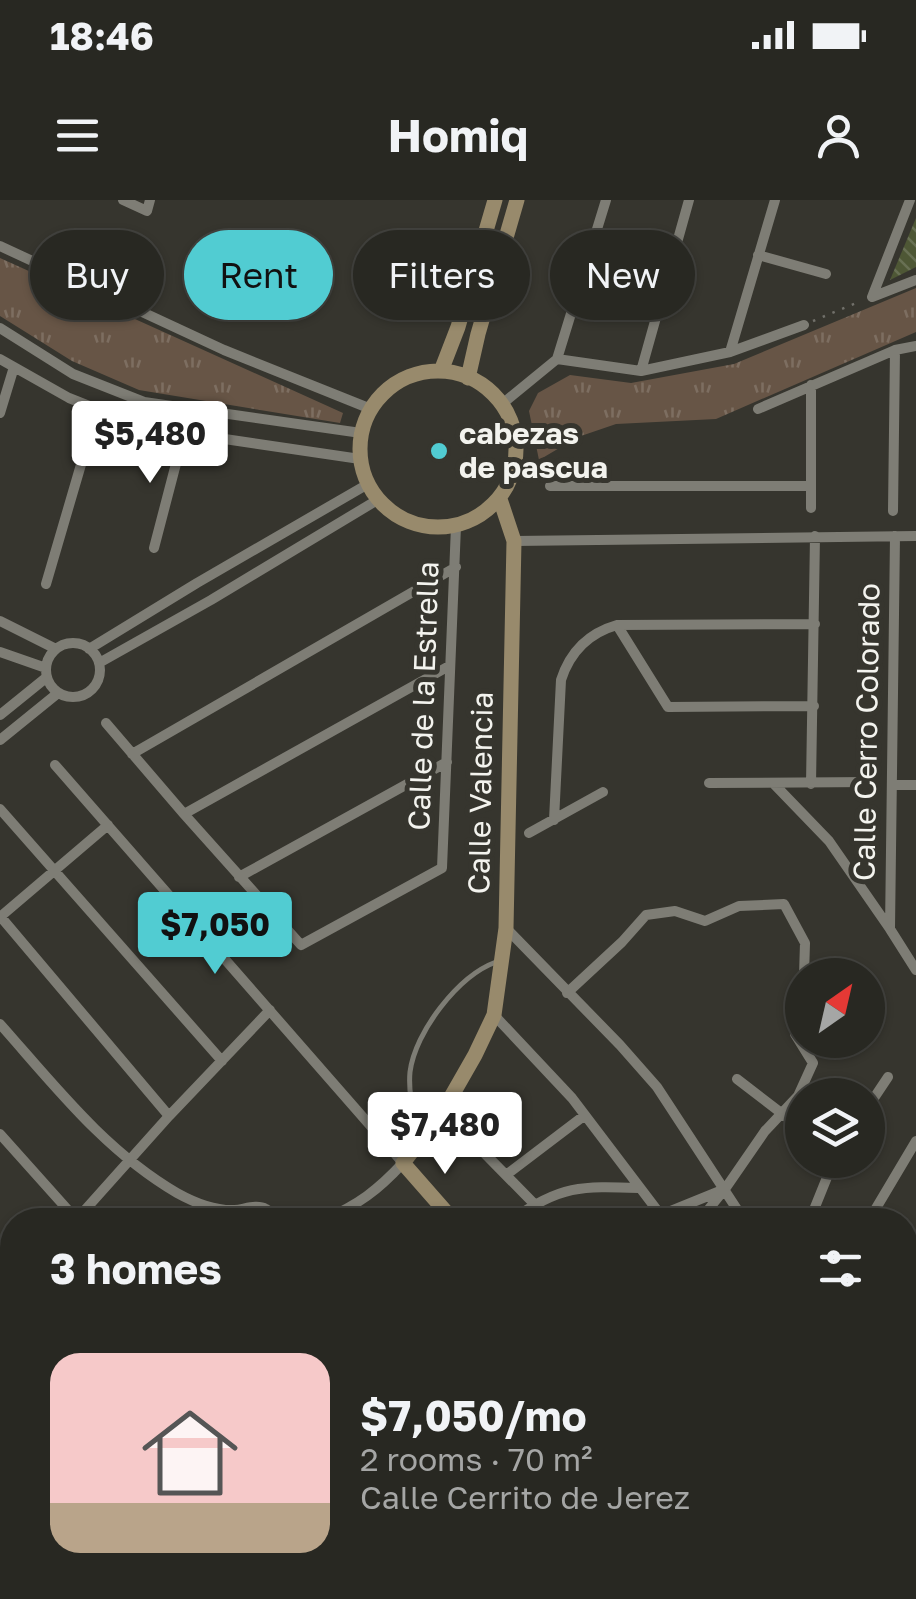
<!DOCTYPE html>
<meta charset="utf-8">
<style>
:root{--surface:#282822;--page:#30302a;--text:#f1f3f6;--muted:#a5a6a5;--line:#444440;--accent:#51ccd2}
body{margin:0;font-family:"Golos Text",sans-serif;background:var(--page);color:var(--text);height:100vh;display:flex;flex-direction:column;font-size:38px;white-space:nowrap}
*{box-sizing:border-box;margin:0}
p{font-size:32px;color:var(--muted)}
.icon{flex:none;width:55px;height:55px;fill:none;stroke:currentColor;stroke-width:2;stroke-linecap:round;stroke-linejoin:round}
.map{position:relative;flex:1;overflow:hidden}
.side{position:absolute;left:0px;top:1008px;width:918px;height:392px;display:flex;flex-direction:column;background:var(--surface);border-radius:40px 40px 0 0;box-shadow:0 2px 8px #0004,0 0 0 2px var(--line)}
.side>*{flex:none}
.guide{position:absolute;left:30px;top:30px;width:858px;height:90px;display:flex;gap:20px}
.needle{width:65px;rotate:34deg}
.controls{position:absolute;left:785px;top:758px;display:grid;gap:20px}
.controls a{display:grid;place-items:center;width:100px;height:100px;border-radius:50%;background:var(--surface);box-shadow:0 2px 8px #0004,0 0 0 2px var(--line);font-size:50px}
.price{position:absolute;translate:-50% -85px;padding:0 22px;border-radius:10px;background:#fff;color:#222;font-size:32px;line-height:65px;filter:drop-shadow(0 2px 5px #0008)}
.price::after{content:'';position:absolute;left:50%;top:60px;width:30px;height:22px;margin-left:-15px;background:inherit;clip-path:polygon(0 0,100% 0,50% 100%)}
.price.on{background:var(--accent);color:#111}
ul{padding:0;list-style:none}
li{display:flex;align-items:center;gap:30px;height:250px;padding:0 50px}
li+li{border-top:2px solid var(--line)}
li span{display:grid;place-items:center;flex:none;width:280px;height:200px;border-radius:30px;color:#555}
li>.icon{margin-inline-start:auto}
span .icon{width:120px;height:120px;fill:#fffc;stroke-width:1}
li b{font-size:42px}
h2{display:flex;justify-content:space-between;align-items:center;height:120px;padding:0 50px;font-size:42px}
.pill{padding:0 35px;border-radius:45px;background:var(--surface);box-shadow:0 2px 8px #0004,0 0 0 2px var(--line);font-size:35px;line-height:90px}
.pill.on{background:var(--accent);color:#111}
.status{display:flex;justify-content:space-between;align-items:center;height:70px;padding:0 50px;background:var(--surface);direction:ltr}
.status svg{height:28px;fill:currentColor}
header{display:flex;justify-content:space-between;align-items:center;height:130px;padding:0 50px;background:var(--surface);font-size:45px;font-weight:700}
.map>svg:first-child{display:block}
</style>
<div class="status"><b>18:46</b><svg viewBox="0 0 49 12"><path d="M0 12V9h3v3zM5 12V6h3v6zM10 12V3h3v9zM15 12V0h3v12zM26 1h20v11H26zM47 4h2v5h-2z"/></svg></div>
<header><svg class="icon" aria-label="menu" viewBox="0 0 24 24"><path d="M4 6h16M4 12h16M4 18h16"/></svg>Homiq<svg class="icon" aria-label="person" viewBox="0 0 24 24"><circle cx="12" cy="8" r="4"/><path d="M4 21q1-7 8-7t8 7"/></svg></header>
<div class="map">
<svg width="916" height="1399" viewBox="0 0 916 1399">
<defs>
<pattern id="park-tufts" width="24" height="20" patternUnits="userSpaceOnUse" patternTransform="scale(2.5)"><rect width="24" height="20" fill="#675546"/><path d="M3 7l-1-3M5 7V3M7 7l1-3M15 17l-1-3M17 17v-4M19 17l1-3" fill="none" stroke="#7d6e61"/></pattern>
<pattern id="building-back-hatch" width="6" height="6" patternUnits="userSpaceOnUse" patternTransform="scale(2.5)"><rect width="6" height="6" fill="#4e5735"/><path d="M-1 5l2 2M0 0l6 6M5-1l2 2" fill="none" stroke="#687053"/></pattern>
</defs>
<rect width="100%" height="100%" fill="#36352e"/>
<path fill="url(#park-tufts)" d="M0,58L343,213L340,223L139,190L72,161L0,116Z
M916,88V132L716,219L616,224L578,237L539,260L529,211L538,193L570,175L631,183L734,164Z"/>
<path fill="url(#building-back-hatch)" d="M916,18V67L890,80Z"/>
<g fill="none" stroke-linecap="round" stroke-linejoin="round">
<path stroke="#71706a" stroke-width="2.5" stroke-dasharray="2.5 8" stroke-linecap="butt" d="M813,121L861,101"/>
<path stroke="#7e7d75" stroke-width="5" d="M418,936C414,916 408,893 410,872C415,832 458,776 496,762"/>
<path stroke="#7e7d75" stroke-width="10" d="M123,0L147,11L150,0
M0,46L224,150L371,209
M758,55L826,74
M872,97L910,0
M872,97L916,80
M0,128L73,174L144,202L361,233
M730,152L775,0
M0,159L69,198L127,221L184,233L360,259
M557,159L606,0
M641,171L689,0
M502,204L557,159L641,171L730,152L804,125
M758,209L895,150L916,146
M0,213L14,167
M550,286H811
M811,308V185
M893,311L895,150
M514,341L916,336
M154,348L184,233
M46,384L97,210
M0,421L56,449
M617,425L668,507L814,506
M46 470a27 27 0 1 1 54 0a27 27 0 1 1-54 0Z
M89,449L197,383L368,284
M0,452L46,468
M99,463L211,400L379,299
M0,515L47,477
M106,523L184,614L301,745L442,668L456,326
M0,540L58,493
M132,554L456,367
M55,565L403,963C377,991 359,1004 324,1020
M709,583L872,582
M774,584L829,641L890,729L916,770
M811,584L815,336
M892,585H916
M0,609L222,861
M184,614L449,466
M554,620L561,480C570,452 589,433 617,425L815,424
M529,633L603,592
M239,677L447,562
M0,716L169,916
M0,717L108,625
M506,728L620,845L657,887L744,1020
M890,729L895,336
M567,793L622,742L646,715L675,711L705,721L739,706L784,704L805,743L804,775
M494,815L572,898L663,1018
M0,824C55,886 105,951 177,993C195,1003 215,1011 235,1010C245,1009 257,1004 266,1009C270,1011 273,1016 275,1020
M737,879L802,929
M868,907L888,877
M443,911L550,1020
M0,934L76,1019
M506,975L585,915
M661,1015L725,989L765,931L798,896L813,863L795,834L802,794
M811,1017L834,960
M76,1020L169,916L270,810
M512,1020C560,985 582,986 640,988
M700,1020L724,990
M782,1020L811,1017L818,1020
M869,1020L916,941
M0,1042L12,1055
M905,1076L916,1087
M0,1104L12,1089
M905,1109L916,1091
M0,1217L12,1205
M905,1279L916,1269
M905,1378L916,1368
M847,1388L857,1399
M321,1399L330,1388
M881,1399L894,1388"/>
<path stroke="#988a6c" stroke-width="15" d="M360 249a78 78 0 1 1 156 0a78 78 0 1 1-156 0Z
M441,171L458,127L495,0
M468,178L478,134L517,0
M453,1020L403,963L443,911L475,855L494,815L506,728L514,341L500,299
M743,1388L751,1399"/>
</g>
<circle fill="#51ccd2" stroke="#36352e" stroke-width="4" cx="439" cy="251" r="10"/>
<g text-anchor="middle" stroke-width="10" stroke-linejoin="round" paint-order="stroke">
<g font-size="30" font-weight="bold" fill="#f3f3ee" stroke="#36352e" text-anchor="start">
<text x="459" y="244">cabezas<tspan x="459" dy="34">de pascua</tspan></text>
</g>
<g font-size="30" fill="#f3f3ee" stroke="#36352e">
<text transform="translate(424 496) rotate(-88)" y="10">Calle de la Estrella</text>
<text transform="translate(867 532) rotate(-89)" y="10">Calle Cerro Colorado</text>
<text transform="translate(481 593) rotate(-89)" y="10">Calle Valencia</text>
</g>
</g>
</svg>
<div class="controls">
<a><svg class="needle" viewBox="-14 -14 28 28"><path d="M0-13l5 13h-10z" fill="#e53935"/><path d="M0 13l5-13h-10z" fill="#a5a6a5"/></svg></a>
<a><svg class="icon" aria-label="layers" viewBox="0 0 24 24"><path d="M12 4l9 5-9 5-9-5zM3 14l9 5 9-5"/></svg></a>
</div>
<b class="price" style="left:150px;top:286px">$5,480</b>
<b class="price on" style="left:215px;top:777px">$7,050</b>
<b class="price" style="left:445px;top:977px">$7,480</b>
<div class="guide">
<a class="pill">Buy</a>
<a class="pill on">Rent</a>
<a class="pill">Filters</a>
<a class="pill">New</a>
</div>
<section class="side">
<h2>3 homes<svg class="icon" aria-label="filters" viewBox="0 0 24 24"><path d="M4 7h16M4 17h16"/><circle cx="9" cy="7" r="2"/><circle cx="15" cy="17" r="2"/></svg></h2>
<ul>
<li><span style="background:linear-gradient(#f6c9c9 75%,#b9a48a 0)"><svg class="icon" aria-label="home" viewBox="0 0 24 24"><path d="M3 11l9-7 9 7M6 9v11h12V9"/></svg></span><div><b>$7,050/mo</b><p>2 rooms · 70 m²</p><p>Calle Cerrito de Jerez</p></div></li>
</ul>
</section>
</div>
